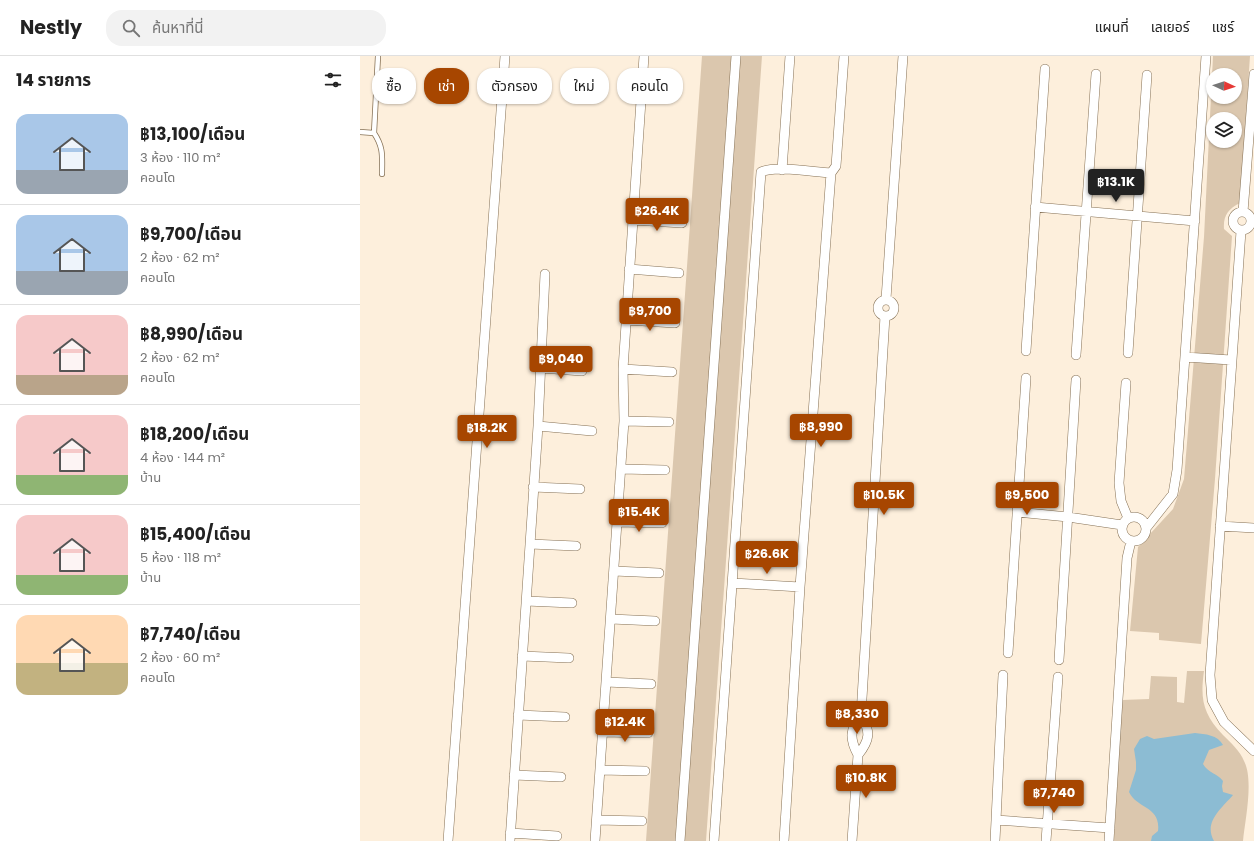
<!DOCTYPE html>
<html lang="th">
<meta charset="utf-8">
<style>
:root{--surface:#fff;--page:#f2f2f2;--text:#222;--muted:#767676;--line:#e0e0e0;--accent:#a74600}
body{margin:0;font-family:Poppins,"Noto Sans Thai",sans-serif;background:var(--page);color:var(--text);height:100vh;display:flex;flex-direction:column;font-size:15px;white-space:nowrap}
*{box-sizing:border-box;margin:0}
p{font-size:13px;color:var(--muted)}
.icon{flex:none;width:22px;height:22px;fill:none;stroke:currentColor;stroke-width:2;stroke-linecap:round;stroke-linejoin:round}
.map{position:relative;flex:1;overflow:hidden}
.side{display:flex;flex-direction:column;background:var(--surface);width:360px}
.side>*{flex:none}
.banner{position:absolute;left:12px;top:12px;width:380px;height:36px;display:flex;gap:8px}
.needle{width:26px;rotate:93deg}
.controls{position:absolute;left:846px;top:12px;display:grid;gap:8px}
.controls a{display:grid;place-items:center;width:36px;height:36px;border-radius:50%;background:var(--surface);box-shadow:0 1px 3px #0004;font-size:20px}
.price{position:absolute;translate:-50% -34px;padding:0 9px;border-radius:4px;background:var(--accent);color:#fff;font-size:13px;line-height:26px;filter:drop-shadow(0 1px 2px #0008)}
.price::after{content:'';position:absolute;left:50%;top:24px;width:12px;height:9px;margin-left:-6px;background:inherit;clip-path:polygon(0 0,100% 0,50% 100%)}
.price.current{background:#222;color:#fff}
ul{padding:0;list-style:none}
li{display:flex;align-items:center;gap:12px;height:100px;padding:0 16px}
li+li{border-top:1px solid var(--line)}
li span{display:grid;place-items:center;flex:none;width:112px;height:80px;border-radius:12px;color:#555}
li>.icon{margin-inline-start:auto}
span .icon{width:48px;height:48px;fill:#fffc;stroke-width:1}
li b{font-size:17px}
h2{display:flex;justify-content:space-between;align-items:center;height:48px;padding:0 16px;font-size:17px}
.tag{padding:0 14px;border-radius:16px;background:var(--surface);box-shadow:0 1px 3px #0004;font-size:14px;line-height:36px}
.tag.current{background:var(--accent);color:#fff}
header{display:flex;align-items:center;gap:24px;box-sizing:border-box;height:56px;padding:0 20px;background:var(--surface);border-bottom:1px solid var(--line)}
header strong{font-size:19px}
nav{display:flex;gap:22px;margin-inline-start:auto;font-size:14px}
.search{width:280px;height:36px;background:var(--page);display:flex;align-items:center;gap:10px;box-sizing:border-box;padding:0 14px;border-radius:16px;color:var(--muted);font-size:15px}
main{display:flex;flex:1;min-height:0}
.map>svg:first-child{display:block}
</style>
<header>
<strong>Nestly</strong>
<div class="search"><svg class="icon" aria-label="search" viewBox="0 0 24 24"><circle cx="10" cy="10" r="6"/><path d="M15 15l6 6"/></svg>ค้นหาที่นี่</div>
<nav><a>แผนที่</a><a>เลเยอร์</a><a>แชร์</a></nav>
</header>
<main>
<section class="side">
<h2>14 รายการ<svg class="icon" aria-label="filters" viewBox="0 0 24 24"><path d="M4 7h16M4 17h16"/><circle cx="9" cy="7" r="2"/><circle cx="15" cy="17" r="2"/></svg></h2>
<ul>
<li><span style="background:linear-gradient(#a9c7e8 70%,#9aa5b1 0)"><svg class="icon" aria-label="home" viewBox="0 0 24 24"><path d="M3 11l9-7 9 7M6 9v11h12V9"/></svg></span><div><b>฿13,100/เดือน</b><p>3 ห้อง · 110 m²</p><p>คอนโด</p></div></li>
<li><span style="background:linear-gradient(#a9c7e8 70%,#9aa5b1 0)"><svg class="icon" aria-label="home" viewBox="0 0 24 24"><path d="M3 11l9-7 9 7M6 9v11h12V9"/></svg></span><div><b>฿9,700/เดือน</b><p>2 ห้อง · 62 m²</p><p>คอนโด</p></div></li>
<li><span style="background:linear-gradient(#f6c9c9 75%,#b9a48a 0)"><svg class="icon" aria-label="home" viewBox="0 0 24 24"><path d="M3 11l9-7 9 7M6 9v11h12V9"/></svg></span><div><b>฿8,990/เดือน</b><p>2 ห้อง · 62 m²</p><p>คอนโด</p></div></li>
<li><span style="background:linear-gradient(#f6c9c9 75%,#8fb573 0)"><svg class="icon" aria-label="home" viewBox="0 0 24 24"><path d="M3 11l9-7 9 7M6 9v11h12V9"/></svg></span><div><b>฿18,200/เดือน</b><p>4 ห้อง · 144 m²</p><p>บ้าน</p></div></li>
<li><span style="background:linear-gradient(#f6c9c9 75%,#8fb573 0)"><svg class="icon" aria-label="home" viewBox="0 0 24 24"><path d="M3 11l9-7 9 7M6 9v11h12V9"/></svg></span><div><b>฿15,400/เดือน</b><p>5 ห้อง · 118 m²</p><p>บ้าน</p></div></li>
<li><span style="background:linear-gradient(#ffd9b3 60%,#c2b280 0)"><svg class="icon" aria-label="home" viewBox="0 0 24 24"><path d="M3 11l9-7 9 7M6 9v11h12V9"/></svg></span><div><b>฿7,740/เดือน</b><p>2 ห้อง · 60 m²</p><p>คอนโด</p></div></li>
</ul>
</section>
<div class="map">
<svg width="894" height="785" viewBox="0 0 894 785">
<rect width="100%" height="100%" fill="#fdefdc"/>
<path fill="#dbc7ae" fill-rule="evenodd" d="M342,0H402L346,785H286Z
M853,0H890L880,147C868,153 863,160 864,173L872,180L855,423L841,588L799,584V577L770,575L778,491L813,453L824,423L844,181ZM853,19H875V41H853ZM853,63H875V85H853Z
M827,615H844C840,643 843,658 863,679C871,687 880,695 884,705C894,724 885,764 883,785H754L762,644L789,643L791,620L817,621V646L824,647Z"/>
<path fill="#8cbcd3" d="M835,677C845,678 858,679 863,689L849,694L843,708C848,717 857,717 863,725L862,730L863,736L873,739C862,752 843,766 854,785H791L792,780L798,775C801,750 777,753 769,736L776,714V706L774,693L780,683L787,680L794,683Z"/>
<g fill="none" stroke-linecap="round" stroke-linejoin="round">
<g stroke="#867155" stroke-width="6">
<path id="service" d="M0,76L14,77L18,0
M14,77C24,92 22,101 22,118"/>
</g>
<g stroke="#867155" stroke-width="10">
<path id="minor" d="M422,114L430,0
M675,151L835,165
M873 165a9 9 0 1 1 18 0a9 9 0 1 1-18 0Z
M883,156L894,18
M273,164L322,167
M881,175L850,619L852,644L864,666L894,695
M269,213L319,217
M526,243L543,0
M518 252a8 8 0 1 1 16 0a8 8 0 1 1-16 0Z
M266,264L315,267
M666,295L685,13
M768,297L787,19
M716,299L736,18
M825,301L871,304
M181,312L222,315
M263,313L312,316
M766,327L759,427L761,445L768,462
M264,365L309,366
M178,370L232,375
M261,413L305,414
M173,431L220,433
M657,456L708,461L762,469
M762 473a12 12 0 1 1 24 0a12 12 0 1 1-24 0Z
M257,466L302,467
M860,470L894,472
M787,471L813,438L817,414L846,0
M170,488L216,490
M254,515L299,517
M372,527L440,531
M166,545L212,547
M251,563L295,565
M648,597L666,322
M162,600L209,602
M699,604L716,324
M246,626L291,628
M158,659L205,661
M243,676L288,677
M498,699C510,684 511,676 501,659
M240,714L285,715
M154,719L201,721
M237,764L282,765
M636,764L750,772
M150,777L197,780
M88,785L145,0
M150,785L178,370L185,218
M235,785L264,365L263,313L284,0
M320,785L376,0
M354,785L401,116C415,109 453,116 471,117
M424,785L440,531L471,117L476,110L484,0
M492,785L498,699C489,682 490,674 501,659L525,260
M635,785L643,619
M686,785L698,621
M749,785L767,502L771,485"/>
</g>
<use href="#service" stroke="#fff" stroke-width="4.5"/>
<use href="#minor" stroke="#fff" stroke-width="9"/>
</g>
</svg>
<div class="controls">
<a><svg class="needle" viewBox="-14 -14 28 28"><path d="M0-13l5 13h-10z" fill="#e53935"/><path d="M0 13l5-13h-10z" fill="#767676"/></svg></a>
<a><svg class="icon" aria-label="layers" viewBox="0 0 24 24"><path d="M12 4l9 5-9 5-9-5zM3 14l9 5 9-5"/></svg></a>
</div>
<b class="price current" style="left:756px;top:147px">฿13.1K</b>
<b class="price" style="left:297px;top:176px">฿26.4K</b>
<b class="price" style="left:290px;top:276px">฿9,700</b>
<b class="price" style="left:201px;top:324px">฿9,040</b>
<b class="price" style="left:461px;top:392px">฿8,990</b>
<b class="price" style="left:127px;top:393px">฿18.2K</b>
<b class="price" style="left:524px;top:460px">฿10.5K</b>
<b class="price" style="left:667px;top:460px">฿9,500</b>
<b class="price" style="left:279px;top:477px">฿15.4K</b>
<b class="price" style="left:407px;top:519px">฿26.6K</b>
<b class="price" style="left:497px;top:679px">฿8,330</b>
<b class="price" style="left:265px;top:687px">฿12.4K</b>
<b class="price" style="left:506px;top:743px">฿10.8K</b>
<b class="price" style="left:694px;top:758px">฿7,740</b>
<div class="banner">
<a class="tag">ซื้อ</a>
<a class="tag current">เช่า</a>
<a class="tag">ตัวกรอง</a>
<a class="tag">ใหม่</a>
<a class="tag">คอนโด</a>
</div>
</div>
</main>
